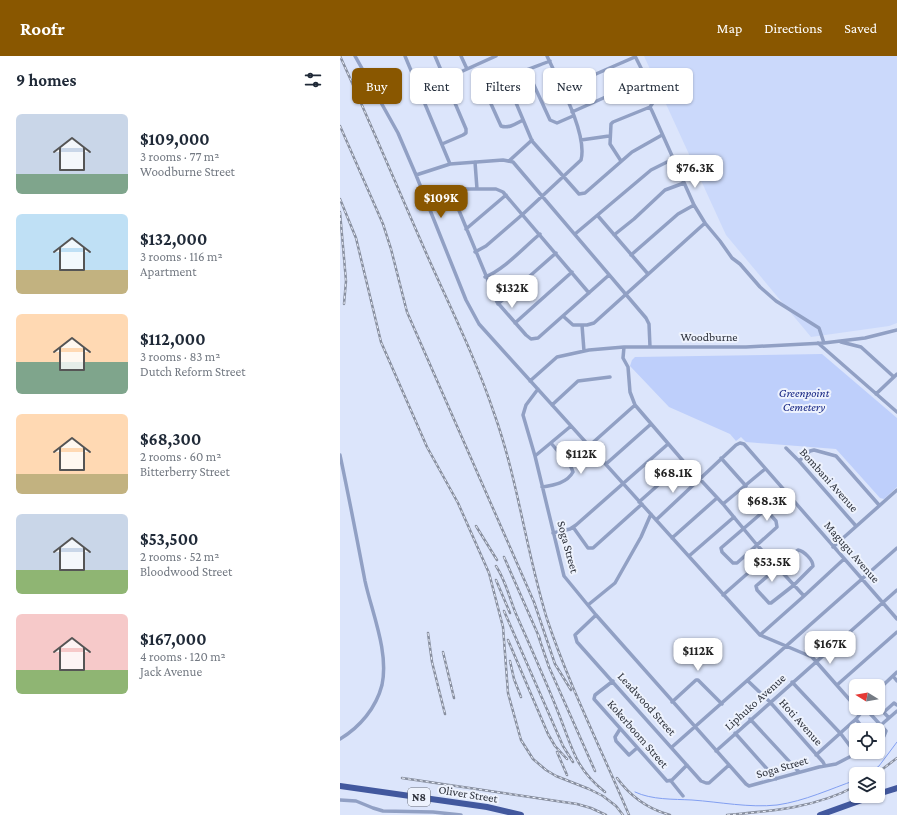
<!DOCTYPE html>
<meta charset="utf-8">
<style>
:root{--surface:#fff;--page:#f6f6f7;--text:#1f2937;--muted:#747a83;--accent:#895700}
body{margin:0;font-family:"Crimson Pro",serif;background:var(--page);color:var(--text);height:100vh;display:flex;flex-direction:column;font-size:15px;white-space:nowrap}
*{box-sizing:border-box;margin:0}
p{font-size:13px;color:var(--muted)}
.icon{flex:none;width:22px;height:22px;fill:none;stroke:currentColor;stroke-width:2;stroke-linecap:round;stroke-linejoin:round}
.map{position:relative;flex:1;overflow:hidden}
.details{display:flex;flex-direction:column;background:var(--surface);width:340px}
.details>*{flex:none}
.guide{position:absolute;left:12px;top:12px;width:380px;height:36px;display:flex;gap:8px}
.needle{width:26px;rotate:281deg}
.controls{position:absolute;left:509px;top:623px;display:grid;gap:8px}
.controls a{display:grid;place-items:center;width:36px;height:36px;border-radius:6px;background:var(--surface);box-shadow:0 1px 3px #0004;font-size:20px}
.price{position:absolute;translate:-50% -34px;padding:0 9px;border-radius:8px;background:#fff;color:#222;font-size:13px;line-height:26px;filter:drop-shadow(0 1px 2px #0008)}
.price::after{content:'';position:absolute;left:50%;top:24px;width:12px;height:9px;margin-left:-6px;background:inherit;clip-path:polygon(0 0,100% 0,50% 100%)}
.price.current{background:var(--accent);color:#fff}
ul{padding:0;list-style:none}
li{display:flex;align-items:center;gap:12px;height:100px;padding:0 16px}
li span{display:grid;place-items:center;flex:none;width:112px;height:80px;border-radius:6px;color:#555}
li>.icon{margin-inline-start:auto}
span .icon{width:48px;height:48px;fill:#fffc;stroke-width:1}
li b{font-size:17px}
h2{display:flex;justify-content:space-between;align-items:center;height:48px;padding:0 16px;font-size:17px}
.tag{padding:0 14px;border-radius:6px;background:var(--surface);box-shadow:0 1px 3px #0004;font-size:14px;line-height:36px}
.tag.current{background:var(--accent);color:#fff}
header{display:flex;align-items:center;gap:24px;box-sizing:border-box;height:56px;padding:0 20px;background:var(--accent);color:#fff}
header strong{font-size:19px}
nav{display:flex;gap:22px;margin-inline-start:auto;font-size:14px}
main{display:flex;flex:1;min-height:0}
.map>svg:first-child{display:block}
</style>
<header>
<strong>Roofr</strong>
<nav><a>Map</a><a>Directions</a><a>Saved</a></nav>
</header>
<main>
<section class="details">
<h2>9 homes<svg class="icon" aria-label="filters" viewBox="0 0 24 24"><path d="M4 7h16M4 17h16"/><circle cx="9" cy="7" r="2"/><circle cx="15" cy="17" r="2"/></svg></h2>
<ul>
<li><span style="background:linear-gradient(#c9d6e8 75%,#7fa58c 0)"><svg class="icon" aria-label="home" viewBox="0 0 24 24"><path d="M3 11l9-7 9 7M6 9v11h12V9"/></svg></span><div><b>$109,000</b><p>3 rooms · 77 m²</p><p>Woodburne Street</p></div></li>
<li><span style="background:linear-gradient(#bfe0f5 70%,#c2b280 0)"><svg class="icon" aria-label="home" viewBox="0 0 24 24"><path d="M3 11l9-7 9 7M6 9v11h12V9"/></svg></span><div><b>$132,000</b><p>3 rooms · 116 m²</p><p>Apartment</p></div></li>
<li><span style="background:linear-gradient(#ffd9b3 60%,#7fa58c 0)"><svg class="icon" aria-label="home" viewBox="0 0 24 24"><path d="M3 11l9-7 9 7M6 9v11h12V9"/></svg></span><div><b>$112,000</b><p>3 rooms · 83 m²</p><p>Dutch Reform Street</p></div></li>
<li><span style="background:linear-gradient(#ffd9b3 75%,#c2b280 0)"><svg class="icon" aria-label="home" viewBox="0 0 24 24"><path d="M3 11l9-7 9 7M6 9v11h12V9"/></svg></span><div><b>$68,300</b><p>2 rooms · 60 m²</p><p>Bitterberry Street</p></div></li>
<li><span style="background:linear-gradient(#c9d6e8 70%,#8fb573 0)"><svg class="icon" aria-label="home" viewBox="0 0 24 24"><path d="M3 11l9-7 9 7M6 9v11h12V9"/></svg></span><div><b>$53,500</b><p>2 rooms · 52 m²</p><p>Bloodwood Street</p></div></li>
<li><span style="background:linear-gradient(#f6c9c9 70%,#8fb573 0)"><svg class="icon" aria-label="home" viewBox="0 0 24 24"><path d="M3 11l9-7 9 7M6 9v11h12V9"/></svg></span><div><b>$167,000</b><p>4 rooms · 120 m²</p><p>Jack Avenue</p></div></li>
</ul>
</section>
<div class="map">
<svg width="557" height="759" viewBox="0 0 557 759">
<rect width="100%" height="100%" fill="#dce5fb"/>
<path fill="#cbd9fb" d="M304,0H557V267L549,270L471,281L386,179Z"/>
<path fill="#becffb" d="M482,298L557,362V431L544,443L540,442L496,393L406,386L401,381L396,385L390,378L329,351L290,310L292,304L295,301Z"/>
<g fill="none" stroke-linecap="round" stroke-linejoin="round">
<path stroke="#829ff1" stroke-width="1" d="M528,718L539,710L557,686
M295,736C312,744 333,743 352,744C380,746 409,752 437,749C465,745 490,733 516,724"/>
<path stroke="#91a0c4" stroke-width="3.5" d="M15,0L58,77L76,119L126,244L139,268L420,579L472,601L516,651
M65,0L110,108
M95,0L126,73V77L123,79L102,88
M121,0L127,13
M187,14L210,64L217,67L233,60
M249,21L295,1
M105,23L156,0
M166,23L192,85L239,138L245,137L292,96L322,79
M232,56L306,23
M183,64C177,67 169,73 161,70L147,39L148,33C158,23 195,11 210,5
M241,84L269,80
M169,105L192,84
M281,105L270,88L271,68L273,66L310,51
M135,106L137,133
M76,119L110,108L163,104L173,106L306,262L309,268L310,291
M258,160L308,218
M365,167L380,185L392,202L400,208L420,231L436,245L479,272L484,287
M126,173L166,139
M235,178L311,114L333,103
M274,179L294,163L325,134L344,127
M135,196L146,190L183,158L241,104C248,78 218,24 207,0
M291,199L338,158L354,149
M145,221C165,213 184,191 200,178
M249,237L163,136L156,133H119L114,135L113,140L157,246L186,279L191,283L198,282L269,219
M158,248L216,197
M223,260L233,269H247L254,267L365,167L354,149L312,55L310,51L316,42L295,0
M175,267L232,216
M242,269L244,295
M501,286L521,291L554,321
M478,287L557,356
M284,291L283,302L288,311L290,336L295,349L344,406L383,448L417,489L464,540
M190,325L217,301L249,294L284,291H406L484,287L525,282L557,274
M198,333L186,349L183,359L195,400L224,520L256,559L406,728L409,730L479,711L496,708L519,696
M536,338L557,318
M212,349L238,325L270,321
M249,390L295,349
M446,392L459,405L516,470
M0,399C9,441 17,483 25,525C32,557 49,596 42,629C36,652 20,671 0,683
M195,400L231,370
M381,402L406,430
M459,405L470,395L474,394L496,400L539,449
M266,408L311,368
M202,431C214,429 227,427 233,416L231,411L211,387
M299,446L344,406
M383,448L425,413
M424,455H427L436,465L437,471L397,507H393L382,496L381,492Z
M316,464L396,389L400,387L404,388L557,563
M233,471L248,492H253L302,448
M213,477L230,473L236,469L328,388
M332,482L377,442
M493,491L557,434
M458,494C464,495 473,504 473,510L454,529L431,547H429L417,534L416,530Z
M349,500L394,461
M383,539L408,517
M248,549L275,527L301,481L311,458
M256,559L236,578L235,579L237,586L361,725L366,727H369L389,709
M420,579L464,540L504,503
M553,620L557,625
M273,625L255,639L254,643L327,725L332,724L347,709
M408,625L430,646L483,706L485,710
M452,626L501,678L516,698
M497,629L557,576
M538,634L557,616
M332,646L356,624H358L382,648
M538,650L549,662
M525,652L546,675L544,680L538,684
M544,656L554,647L557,649
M410,663L459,716
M516,663L524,674
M541,669L557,655
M280,673L275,681L276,685L289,699L297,692
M395,677L436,723
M332,691L557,492
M376,695L557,534
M476,699L516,663L521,657L517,652
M331,725L343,740
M0,744L16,745L33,752L43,755L93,756L121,759"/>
<path stroke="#42589e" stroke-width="6" d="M0,730L147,751L181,759
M538,738L557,732
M480,759L533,740"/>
<g stroke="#888f9f" stroke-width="2.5">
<path id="rail" d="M0,0C30,66 58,133 87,199C110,251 136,303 154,357C178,424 186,495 207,563C229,629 262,695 289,759
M0,70L43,168L51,193L67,256L194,546L215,608L231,634
M0,143L16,182L41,286L87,391L118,447L149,517L163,571L168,637L181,684L193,703L206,714L216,720L249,733L263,740L276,750L283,759
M0,156L6,225L4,248
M136,470L157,504
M164,501L200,583
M156,510C166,525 169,541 176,558C190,590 205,623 218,656C232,690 234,712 265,736
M156,524L170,557
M164,555L223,690L233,706
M88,577L92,606L105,658
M198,579L209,611L255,715
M168,584L208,678L215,690L227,703
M103,596L114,642
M170,605L174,623L181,641
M217,696L227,719
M536,718L557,702
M62,722L237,748L251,752L266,759
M277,722C290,740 308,753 330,759
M387,759C432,755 475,752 516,730"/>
</g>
<use href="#rail" stroke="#edf2fd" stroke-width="1" stroke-dasharray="3" stroke-linecap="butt"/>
</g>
<g text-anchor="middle" stroke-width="4" stroke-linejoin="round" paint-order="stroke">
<rect fill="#edf2fd" stroke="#686c77" stroke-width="1" x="68" y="732" width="22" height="18" rx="3"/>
<g font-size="11" font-weight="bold" fill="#2f333d">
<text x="79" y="745">N8</text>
</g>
<g font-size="12" fill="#2f333d" stroke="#edf2fd">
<text x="369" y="285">Woodburne</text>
<text transform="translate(489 424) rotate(48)" y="4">Bombani Avenue</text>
<text transform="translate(228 491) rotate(75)" y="4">Soga Street</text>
<text transform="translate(512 496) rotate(49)" y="4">Magugu Avenue</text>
<text transform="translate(415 646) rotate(-42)" y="4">Liphuko Avenue</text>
<text transform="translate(307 648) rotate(48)" y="4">Leadwood Street</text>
<text transform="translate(461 666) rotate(48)" y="4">Hoti Avenue</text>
<text transform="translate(298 678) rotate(49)" y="4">Kokerboom Street</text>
<text transform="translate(442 711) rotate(-16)" y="4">Soga Street</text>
<text transform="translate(128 738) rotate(9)" y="4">Oliver Street</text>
</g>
<g font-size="12" font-style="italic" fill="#172784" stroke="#edf2fd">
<text x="464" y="341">Greenpoint<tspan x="464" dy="14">Cemetery</tspan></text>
</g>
</g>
</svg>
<div class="controls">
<a><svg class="needle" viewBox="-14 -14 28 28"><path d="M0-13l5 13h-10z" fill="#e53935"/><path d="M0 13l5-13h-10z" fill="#747a83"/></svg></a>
<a><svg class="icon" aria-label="locate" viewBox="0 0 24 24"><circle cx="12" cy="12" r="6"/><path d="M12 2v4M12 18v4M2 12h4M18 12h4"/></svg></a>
<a><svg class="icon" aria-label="layers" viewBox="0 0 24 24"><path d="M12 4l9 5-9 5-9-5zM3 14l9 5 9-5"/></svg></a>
</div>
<b class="price" style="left:355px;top:133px">$76.3K</b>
<b class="price current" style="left:101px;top:163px">$109K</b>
<b class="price" style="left:172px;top:253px">$132K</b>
<b class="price" style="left:241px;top:419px">$112K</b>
<b class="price" style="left:333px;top:438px">$68.1K</b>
<b class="price" style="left:427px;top:466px">$68.3K</b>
<b class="price" style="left:432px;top:527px">$53.5K</b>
<b class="price" style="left:490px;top:609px">$167K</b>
<b class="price" style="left:358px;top:616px">$112K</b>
<div class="guide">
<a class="tag current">Buy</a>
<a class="tag">Rent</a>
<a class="tag">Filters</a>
<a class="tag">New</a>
<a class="tag">Apartment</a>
</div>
</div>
</main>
